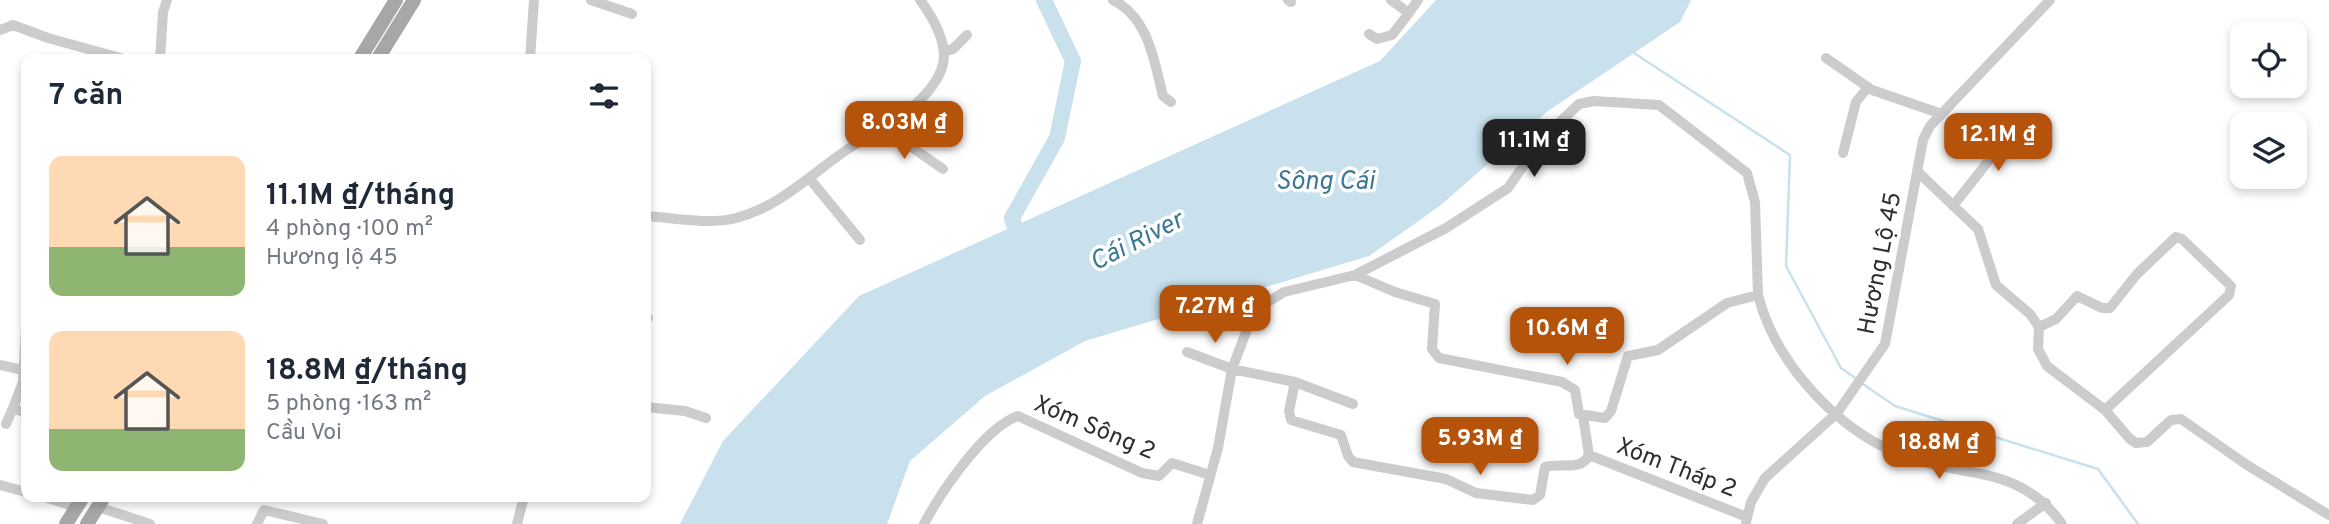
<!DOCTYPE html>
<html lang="vi">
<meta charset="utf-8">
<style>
:root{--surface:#fff;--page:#f6f6f7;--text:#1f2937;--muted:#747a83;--accent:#b45309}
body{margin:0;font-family:Overpass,sans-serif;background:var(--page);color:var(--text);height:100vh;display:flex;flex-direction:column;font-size:26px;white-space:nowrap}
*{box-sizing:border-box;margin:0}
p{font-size:23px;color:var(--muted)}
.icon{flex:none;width:38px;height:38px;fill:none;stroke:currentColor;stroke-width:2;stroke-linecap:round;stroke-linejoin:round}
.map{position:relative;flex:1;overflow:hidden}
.side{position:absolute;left:21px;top:54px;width:630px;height:448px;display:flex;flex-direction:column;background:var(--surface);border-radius:14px;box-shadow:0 4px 10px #0003}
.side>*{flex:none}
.buttons{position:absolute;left:2230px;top:21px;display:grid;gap:14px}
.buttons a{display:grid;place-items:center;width:77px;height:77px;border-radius:14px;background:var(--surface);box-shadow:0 4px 10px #0003;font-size:35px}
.price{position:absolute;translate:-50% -60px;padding:0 16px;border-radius:14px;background:var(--accent);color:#fff;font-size:23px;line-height:46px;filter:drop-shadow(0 2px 4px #0008)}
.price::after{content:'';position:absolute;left:50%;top:42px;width:21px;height:16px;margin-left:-10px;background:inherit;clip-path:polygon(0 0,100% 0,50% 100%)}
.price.selected{background:#222;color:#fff}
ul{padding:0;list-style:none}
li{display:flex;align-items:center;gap:21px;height:175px;padding:0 28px}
li span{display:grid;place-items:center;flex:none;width:196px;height:140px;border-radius:14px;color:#555}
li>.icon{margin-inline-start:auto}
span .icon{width:84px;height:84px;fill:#fffc;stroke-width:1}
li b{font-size:30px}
h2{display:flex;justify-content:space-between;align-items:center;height:84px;padding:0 28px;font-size:30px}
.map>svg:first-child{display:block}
</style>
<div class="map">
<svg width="2329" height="524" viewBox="0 0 2329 524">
<rect width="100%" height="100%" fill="#fff"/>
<path fill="#c8e1ed" d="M1436,0H1691L1680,22L1548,111L1441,205L1369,256L1085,341L985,396L910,461L887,524H680L723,441L859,296L1380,61Z"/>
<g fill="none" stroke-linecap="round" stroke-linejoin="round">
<path stroke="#c8e1ed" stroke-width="2.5" d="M1634,53L1790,155L1786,266L1841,368L1858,380
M1863,384L1895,406L2098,469L2138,524"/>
<path stroke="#c8e1ed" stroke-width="16" d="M1021,246L1012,218L1057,138L1073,61L1044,0"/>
<path stroke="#ccc" stroke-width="10" d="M591,0L632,14
M1113,0C1149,18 1154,61 1163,96L1171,102
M1288,0L1291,2
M1391,0L1409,13L1418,0
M0,30L13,25L48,38L128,60
M1369,34L1377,39L1392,35L1409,13
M944,51L953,49L967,35
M1826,58L1872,90L1939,113
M160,60L163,12L167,0
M530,60L534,0
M884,128L943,169
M1843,153L1856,102L1868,87
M1918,172L1978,229L1996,285L2030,314L2039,327L2038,349L2047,366L2105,410L2130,439L2136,443L2147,442L2171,420L2181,419L2247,465L2329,515
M809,178L860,240
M1953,206L2001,145L2024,123
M646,216C674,218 709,225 736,218C779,207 810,175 845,151C877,130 933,104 943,64C948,43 932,16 920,0
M1355,275L1395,292L1435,304L1432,349L1439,358L1562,382L1575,390L1579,414L1605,418L1611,411L1628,356L1658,350L1727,303L1758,295
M646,319L648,318
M2039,327L2056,319L2077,296L2102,308H2110L2137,274L2176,237L2182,239L2231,286L2229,295L2105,410
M1187,352L1232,369L1295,382L1289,411L1291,420L1341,435L1348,456L1353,462L1446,479L1476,493L1533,500L1540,495L1545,467C1560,462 1581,472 1589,455L1747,517
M0,365L23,370
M26,381L23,382L13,408L26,413
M23,382L26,326
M1295,382L1353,404
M646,407L685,411L706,418
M1583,416L1589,455
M6,424L13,408
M0,485L26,492
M45,497L76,507
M98,507L150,524
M1746,522L1751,502L1765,478L1837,413L1885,344L1923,140L1930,126L2050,0
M257,524L264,510L323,524
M517,524L524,497
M924,524C941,492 984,428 1018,416L1142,473L1159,476L1172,463L1210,475
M1197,524L1218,448L1232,369L1251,319L1261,306L1284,292L1355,275L1446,228L1508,188L1542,139L1579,104L1594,101L1659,105L1747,173L1755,202L1758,295C1776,365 1841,435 1910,458C1970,478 2020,466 2062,524
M2017,524L2046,503"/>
<path stroke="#a7a7a7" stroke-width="14" d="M359,60L396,0
M377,60L414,0
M66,524L83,497
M87,524L104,497"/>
</g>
<g text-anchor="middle" stroke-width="7" stroke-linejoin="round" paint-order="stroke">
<g font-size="24" fill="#2f2f2f" stroke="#fff">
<text transform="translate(1879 263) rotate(-79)" y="8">Hương Lộ 45</text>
<text transform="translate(1095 427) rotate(23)" y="8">Xóm Sông 2</text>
<text transform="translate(1677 467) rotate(21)" y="8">Xóm Tháp 2</text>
</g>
<g font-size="26" font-style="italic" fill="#3a7794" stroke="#fff">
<text x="1325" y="189">Sông Cái</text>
<text transform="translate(1136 240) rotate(-27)" y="9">Cái River</text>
</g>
</g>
</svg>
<div class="buttons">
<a><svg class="icon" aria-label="locate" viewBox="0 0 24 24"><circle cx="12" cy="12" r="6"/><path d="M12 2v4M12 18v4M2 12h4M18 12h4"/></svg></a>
<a><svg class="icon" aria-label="layers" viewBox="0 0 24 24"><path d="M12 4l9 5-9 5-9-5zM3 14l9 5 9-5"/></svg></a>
</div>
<b class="price" style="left:904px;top:161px">8.03M ₫</b>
<b class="price" style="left:1998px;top:173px">12.1M ₫</b>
<b class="price selected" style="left:1534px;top:179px">11.1M ₫</b>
<b class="price" style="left:1215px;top:345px">7.27M ₫</b>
<b class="price" style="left:1567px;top:367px">10.6M ₫</b>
<b class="price" style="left:1480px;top:477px">5.93M ₫</b>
<b class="price" style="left:1939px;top:481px">18.8M ₫</b>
<section class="side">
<h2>7 căn<svg class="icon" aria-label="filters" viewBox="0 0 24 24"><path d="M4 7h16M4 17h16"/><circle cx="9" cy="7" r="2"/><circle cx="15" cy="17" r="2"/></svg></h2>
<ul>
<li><span style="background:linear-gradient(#ffd9b3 65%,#8fb573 0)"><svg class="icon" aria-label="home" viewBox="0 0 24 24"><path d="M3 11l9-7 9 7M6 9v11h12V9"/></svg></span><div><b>11.1M ₫/tháng</b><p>4 phòng · 100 m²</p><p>Hương lộ 45</p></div></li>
<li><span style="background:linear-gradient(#ffd9b3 70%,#8fb573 0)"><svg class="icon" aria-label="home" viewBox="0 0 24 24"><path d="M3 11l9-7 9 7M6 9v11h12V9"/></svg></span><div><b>18.8M ₫/tháng</b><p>5 phòng · 163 m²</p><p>Cầu Voi</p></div></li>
</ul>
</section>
</div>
